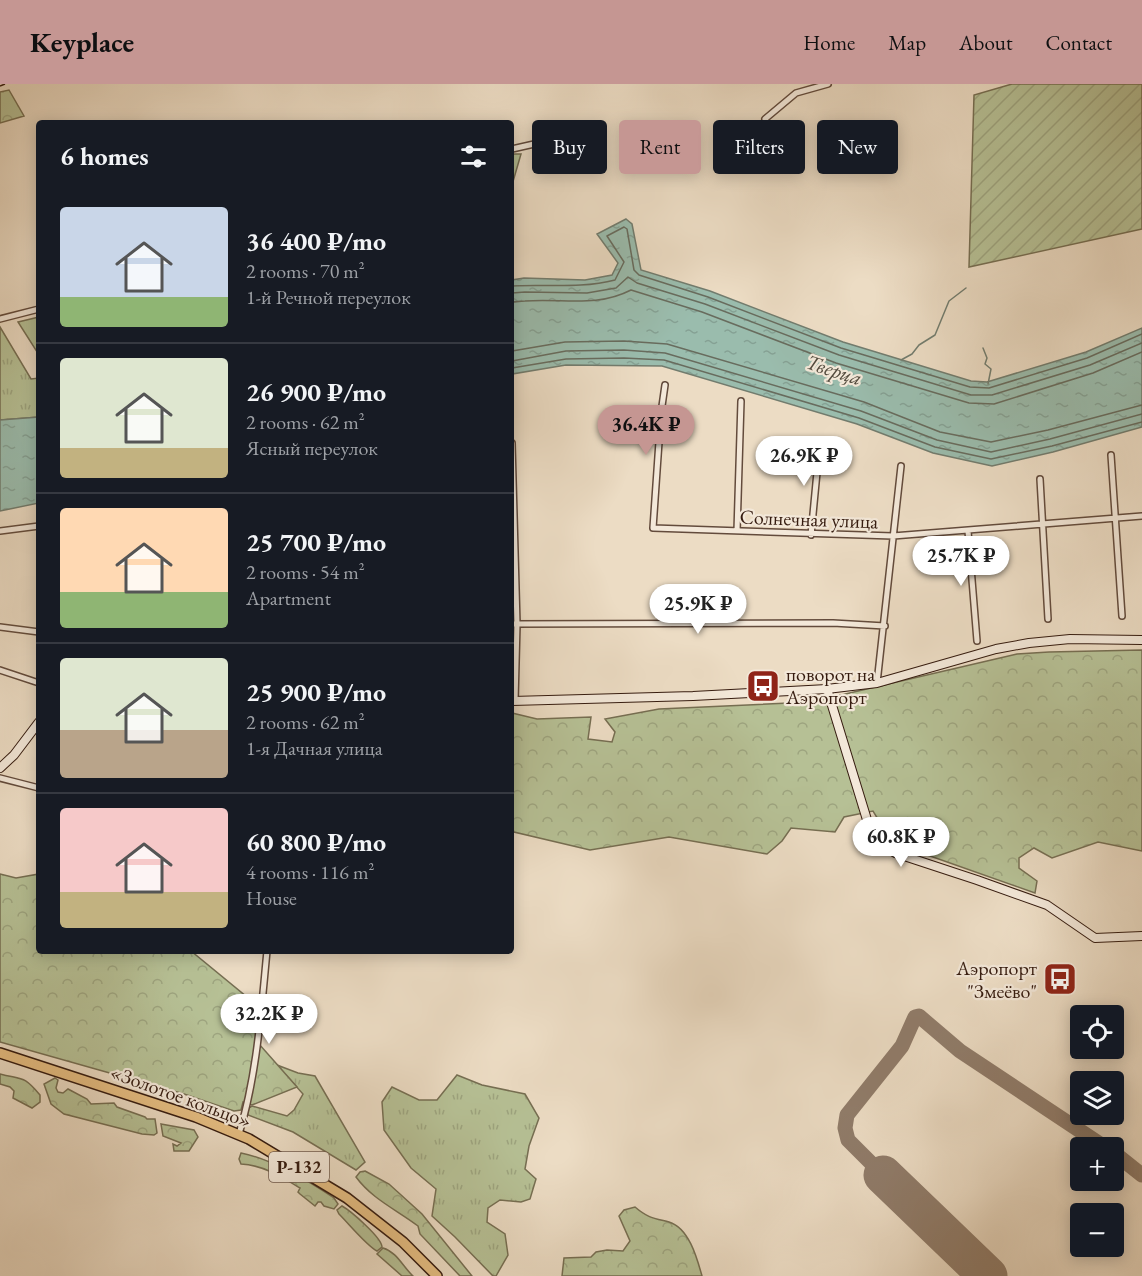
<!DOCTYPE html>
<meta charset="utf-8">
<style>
:root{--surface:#171b24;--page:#242831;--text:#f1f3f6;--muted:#9ea1a6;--line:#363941;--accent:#c59692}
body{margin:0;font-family:"EB Garamond",serif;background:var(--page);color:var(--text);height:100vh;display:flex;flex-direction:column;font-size:22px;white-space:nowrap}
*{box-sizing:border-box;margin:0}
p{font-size:20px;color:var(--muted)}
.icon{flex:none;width:33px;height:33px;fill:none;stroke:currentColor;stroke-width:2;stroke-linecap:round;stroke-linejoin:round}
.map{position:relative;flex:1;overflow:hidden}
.sheet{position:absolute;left:36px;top:36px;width:478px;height:834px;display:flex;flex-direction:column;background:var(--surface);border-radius:6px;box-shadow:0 3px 15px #0003}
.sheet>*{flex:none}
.hud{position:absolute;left:532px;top:36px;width:519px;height:54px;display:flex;gap:12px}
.fabs{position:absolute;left:1070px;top:921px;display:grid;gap:12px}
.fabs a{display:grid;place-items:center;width:54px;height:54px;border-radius:6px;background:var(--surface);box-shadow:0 3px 15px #0003;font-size:30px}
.price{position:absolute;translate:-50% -51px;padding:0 14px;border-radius:21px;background:#fff;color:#222;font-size:20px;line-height:39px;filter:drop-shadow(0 2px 3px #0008)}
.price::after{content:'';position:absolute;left:50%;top:36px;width:18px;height:14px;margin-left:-9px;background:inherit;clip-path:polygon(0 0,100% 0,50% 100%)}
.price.active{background:var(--accent);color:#111}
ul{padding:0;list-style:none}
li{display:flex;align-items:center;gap:18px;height:150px;padding:0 24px}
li+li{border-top:2px solid var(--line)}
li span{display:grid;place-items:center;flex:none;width:168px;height:120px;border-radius:6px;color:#555}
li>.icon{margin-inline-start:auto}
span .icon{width:72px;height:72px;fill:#fffc;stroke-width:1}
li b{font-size:26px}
h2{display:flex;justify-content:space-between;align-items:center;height:72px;padding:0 24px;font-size:26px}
.pill{padding:0 21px;border-radius:6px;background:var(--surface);box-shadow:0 3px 15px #0003;font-size:21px;line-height:54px}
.pill.active{background:var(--accent);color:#111}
header{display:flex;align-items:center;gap:36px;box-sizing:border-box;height:84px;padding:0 30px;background:var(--accent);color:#111}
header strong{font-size:28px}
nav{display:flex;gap:33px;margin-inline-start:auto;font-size:21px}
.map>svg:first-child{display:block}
</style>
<header>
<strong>Keyplace</strong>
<nav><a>Home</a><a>Map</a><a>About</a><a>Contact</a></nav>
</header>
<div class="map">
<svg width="1142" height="1192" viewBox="0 0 1142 1192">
<defs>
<pattern id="grass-tufts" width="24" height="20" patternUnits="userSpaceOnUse" patternTransform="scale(1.5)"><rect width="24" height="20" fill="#b6c095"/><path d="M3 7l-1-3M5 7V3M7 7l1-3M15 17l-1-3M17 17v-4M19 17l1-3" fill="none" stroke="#9da47f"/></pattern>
<pattern id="forest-crowns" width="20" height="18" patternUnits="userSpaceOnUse" patternTransform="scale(1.5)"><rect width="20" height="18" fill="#b6c095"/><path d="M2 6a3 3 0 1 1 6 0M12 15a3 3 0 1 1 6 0" fill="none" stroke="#9da47f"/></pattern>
<pattern id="garden-furrows" width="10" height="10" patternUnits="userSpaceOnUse" patternTransform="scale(1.5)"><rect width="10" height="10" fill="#b6c095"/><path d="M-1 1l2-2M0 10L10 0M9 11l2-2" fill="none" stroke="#9da47f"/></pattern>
<pattern id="water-ripples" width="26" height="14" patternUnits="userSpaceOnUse" patternTransform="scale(1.5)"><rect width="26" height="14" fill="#9abcad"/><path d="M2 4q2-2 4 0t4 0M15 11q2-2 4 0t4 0" fill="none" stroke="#85a194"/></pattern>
</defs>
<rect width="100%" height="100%" fill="#ecdcc4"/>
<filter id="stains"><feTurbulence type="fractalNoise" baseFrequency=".00333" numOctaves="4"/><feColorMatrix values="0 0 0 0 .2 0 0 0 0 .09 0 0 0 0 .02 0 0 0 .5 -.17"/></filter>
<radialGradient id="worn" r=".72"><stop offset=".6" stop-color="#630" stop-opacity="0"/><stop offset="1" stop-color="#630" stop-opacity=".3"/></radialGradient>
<path fill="url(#grass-tufts)" stroke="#766e52" stroke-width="1.5" d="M512,70H521L512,101Z
M39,233V271L18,238Z
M0,243L31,295L39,294V333L0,336Z
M277,981L298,989L315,992L365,1078L356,1086L293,1048L248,1031L247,1025L252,1022L287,1032L294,1026L303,1010Z
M457,991L482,1001L525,1010L539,1034L529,1062L525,1085L536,1095L530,1115L521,1118L500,1116L488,1124L487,1138L505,1150L508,1171L496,1192H493L455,1153L432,1132L436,1105L411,1084L384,1046L382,1018L392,1003L419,1016H437Z"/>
<path fill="url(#forest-crowns)" stroke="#766e52" stroke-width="1.5" d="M9,6L24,32L0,39V8Z
M1142,566V767L1098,758L1052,774L1034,764L1019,774V784L1037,797L1035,809L916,767L887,750L873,727L844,733L835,748L791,744L782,757L767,770L669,753L590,766L514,748L512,743V629L537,635L591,633L588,655L612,658L615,648L605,635L659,625L811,618L1017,570L1049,568Z
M0,790L16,794L39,790V867H191L253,918L259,960L297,1003L252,1021L243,1018L241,1026L234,1027L184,1010L0,958Z
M0,990C23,996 23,991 40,1011V1018L32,1024L13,1014L14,1007L10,1003L0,1000Z
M55,994L58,996L56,1004L58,1008L63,1009L68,1005L87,1015L91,1020L114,1019L117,1023L145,1033L147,1035H155L157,1049L154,1051L142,1050L64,1030L51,1020L44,1000Z
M161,1040L194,1046L198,1053L189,1067H174L173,1060L177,1062L181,1059L163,1052Z
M241,1069C272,1075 307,1096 334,1114L338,1120L334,1125L324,1122L321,1118H318L315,1122L300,1110L298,1108L300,1104C282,1093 263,1081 241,1080L239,1075Z
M365,1087L389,1100L422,1130L472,1192H460L420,1150L418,1142C397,1126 372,1115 356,1093L360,1088Z
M342,1122C351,1127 382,1154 382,1163L377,1167C367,1162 349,1140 339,1130L337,1126Z
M635,1123C648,1134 653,1134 669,1138C689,1144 697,1174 702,1192H562L564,1174L591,1173L596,1168L607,1166L623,1167L630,1157L619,1132L624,1126Z
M383,1164C397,1168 403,1183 413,1192H402L377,1170Z"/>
<path fill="url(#garden-furrows)" stroke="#766e52" stroke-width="1.5" d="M1012,0H1142V145L969,183L974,11Z"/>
<path fill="url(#water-ripples)" stroke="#727c6e" stroke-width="1.5" d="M626,135L632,140L641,186L710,207L843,258L971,297L987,298L1086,268L1142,244V343L1053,368L992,382L933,369L857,340L662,282L566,281L512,290V196L524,194L585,196L612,191L618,179L597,150Z
M39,333V419L0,427V336Z"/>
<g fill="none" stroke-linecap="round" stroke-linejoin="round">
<path stroke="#686c5e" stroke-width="1.5" d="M512,202C545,200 581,205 615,196L624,178L607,152L624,143L627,145L634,186L639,191L708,213L841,264L970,303L989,304L1087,274L1142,250
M512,209L525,208L587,209L616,204L628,193L637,199L705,220L839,271L971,311H992L1090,281L1142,259
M512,218C516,218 521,217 525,217C563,214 596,224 631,206L702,228L836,279L969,319L994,320L1093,289L1142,268
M512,267L565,258L624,257L667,260L864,318L940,348L991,358L1048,346L1142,321
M512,277L566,267L624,266L665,269L861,327L937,356L991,368L1050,355L1142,330
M512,284L566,275L624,274L664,276L859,334L935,363L991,375L1052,362L1142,338"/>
<path stroke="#727c6e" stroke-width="1.5" d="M983,264L987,274L985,280L991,285L988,300
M901,276L912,270L919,261L935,251L949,217L966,204"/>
<path stroke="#907c6a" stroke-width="15" d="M1113,1068L1142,1091
M883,1091L848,1056L845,1044L847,1031L902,962L915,933L919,932L960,967L1106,1064"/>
<path stroke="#907c6a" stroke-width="39" d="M883,1091L988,1192"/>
<g stroke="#634b3c" stroke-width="8">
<path id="street" d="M765,35L796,9L828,0
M512,65L565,53L570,54L594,63
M0,235L39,225
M665,301L661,329L653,444L893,452L1142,432
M512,359L517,540L515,617
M1111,371L1122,532
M1040,395L1048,535
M0,447L39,442
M737,447L741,317
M968,447L977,557
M811,451L820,357
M512,540L833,539L885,542
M0,543L39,548
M0,586L39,599
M877,599L901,382
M0,694L39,704
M239,1050C257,991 261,928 267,867"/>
</g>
<g stroke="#351b0f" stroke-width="10">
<path id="secondary" d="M827,605L868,739L882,760L895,769L977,796L1047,821L1095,854L1142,852
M512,617L693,612L827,605L877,599L996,565L1029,559L1070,555L1142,556
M0,684L14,671L39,638"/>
</g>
<g stroke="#351b0f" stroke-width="12">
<path id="primary" d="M0,969L196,1033L249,1055L347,1114L403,1158L437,1192"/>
</g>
<use href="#street" stroke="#f3e8d9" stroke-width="5"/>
<use href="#secondary" stroke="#f3e8d9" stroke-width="8"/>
<use href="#primary" stroke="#e6be82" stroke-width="9"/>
<path stroke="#351b0f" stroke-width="1.5" stroke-dasharray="10 10" stroke-linecap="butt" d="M0,2L5,0"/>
</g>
<defs>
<g id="bus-square" transform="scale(1.725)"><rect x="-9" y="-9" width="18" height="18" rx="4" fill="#8f2418" stroke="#f3e8d9"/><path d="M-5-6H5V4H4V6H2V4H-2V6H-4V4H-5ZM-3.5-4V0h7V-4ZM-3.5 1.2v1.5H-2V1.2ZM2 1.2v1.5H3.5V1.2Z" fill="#fff"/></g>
</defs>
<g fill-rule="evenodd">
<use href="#bus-square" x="763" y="602"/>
<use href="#bus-square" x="1060" y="895"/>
</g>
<g text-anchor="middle" stroke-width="4.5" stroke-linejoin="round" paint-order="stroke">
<rect fill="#f3e8d9" stroke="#6e584c" stroke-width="1.5" x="269" y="1068" width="60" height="30" rx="4.5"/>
<g font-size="18" font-weight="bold" fill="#351b0f">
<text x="299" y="1089">Р-132</text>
</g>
<g font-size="20" fill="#351b0f" stroke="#f3e8d9">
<text transform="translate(809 435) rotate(2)" y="7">Солнечная улица</text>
<text transform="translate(181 1012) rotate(20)" y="7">«Золотое кольцо»</text>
</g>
<g font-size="20" fill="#351b0f" stroke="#f3e8d9" text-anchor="start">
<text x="786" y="597">поворот на<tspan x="786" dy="23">Аэропорт</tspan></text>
<text x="1037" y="891" text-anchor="end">Аэропорт<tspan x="1037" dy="23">"Змеёво"</tspan></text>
</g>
<g font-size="21" font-style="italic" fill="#534b3e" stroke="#f3e8d9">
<text transform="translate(834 286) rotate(18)" y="7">Тверца</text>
</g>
</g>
<rect width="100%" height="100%" filter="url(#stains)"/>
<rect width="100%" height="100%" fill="url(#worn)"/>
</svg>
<div class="fabs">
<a><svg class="icon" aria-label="locate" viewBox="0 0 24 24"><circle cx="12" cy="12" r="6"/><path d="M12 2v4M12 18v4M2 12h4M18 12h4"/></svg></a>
<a><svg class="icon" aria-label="layers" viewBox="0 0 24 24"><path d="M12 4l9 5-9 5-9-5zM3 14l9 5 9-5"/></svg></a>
<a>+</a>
<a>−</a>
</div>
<b class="price active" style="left:646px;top:372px">36.4K ₽</b>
<b class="price" style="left:804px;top:403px">26.9K ₽</b>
<b class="price" style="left:961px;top:503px">25.7K ₽</b>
<b class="price" style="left:698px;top:551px">25.9K ₽</b>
<b class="price" style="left:901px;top:784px">60.8K ₽</b>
<b class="price" style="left:269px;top:961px">32.2K ₽</b>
<div class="hud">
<a class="pill">Buy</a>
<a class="pill active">Rent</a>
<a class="pill">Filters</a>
<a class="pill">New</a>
</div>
<section class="sheet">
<h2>6 homes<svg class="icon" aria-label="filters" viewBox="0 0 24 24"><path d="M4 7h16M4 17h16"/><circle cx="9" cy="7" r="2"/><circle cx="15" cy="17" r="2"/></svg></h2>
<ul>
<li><span style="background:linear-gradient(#c9d6e8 75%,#8fb573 0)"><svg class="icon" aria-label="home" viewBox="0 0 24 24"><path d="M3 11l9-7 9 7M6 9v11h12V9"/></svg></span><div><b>36 400 ₽/mo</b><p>2 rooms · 70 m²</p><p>1-й Речной переулок</p></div></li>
<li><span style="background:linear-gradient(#dfe7d0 75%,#c2b280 0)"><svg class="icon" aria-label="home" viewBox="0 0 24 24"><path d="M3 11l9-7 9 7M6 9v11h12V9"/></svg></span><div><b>26 900 ₽/mo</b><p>2 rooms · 62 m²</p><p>Ясный переулок</p></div></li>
<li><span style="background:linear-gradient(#ffd9b3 70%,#8fb573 0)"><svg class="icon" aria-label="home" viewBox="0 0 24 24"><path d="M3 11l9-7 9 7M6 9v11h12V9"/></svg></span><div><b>25 700 ₽/mo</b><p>2 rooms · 54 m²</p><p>Apartment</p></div></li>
<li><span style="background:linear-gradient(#dfe7d0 60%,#b9a48a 0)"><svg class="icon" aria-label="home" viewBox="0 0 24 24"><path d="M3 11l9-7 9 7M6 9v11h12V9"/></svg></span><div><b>25 900 ₽/mo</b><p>2 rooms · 62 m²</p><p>1-я Дачная улица</p></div></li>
<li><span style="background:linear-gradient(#f6c9c9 70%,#c2b280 0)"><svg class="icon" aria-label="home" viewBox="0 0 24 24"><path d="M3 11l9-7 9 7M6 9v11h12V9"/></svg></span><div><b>60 800 ₽/mo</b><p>4 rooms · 116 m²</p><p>House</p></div></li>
</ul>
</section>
</div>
